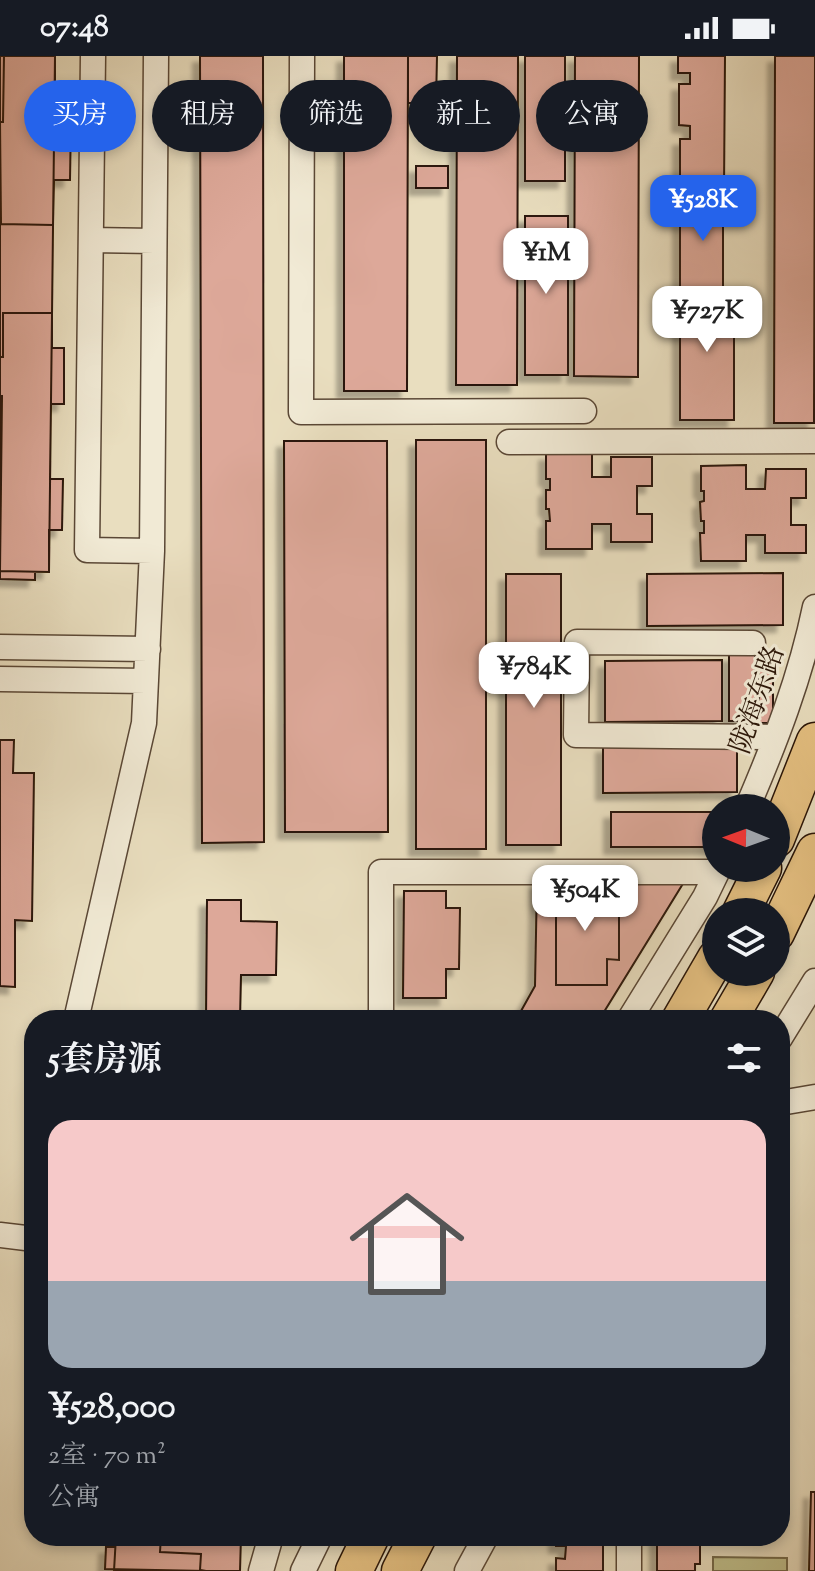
<!DOCTYPE html>
<html lang="zh">
<meta charset="utf-8">
<style>
:root{--surface:#171b24;--page:#20242c;--text:#f1f3f6;--muted:#9ea1a6;--line:#363941;--accent:#2563eb}
body{margin:0;font-family:"Sorts Mill Goudy","Noto Serif SC",serif;background:var(--page);color:var(--text);height:100vh;display:flex;flex-direction:column;font-size:30px;white-space:nowrap}
*{box-sizing:border-box;margin:0}
p{font-size:26px;color:var(--muted)}
.icon{flex:none;width:44px;height:44px;fill:none;stroke:currentColor;stroke-width:2;stroke-linecap:round;stroke-linejoin:round}
.map{position:relative;flex:1;overflow:hidden}
.drawer{position:absolute;left:24px;top:954px;width:766px;height:536px;display:flex;flex-direction:column;background:var(--surface);border-radius:32px;box-shadow:0 4px 12px #0003}
.drawer>*{flex:none}
.top-card{position:absolute;left:24px;top:24px;width:768px;height:72px;display:flex;gap:16px}
.needle{width:52px;rotate:271deg}
.fabs{position:absolute;left:702px;top:738px;display:grid;gap:16px}
.fabs a{display:grid;place-items:center;width:88px;height:88px;border-radius:50%;background:var(--surface);box-shadow:0 4px 12px #0003;font-size:40px}
.price{position:absolute;translate:-50% -68px;padding:0 18px;border-radius:16px;background:#fff;color:#222;font-size:26px;line-height:52px;filter:drop-shadow(0 2px 4px #0008)}
.price::after{content:'';position:absolute;left:50%;top:48px;width:24px;height:18px;margin-left:-12px;background:inherit;clip-path:polygon(0 0,100% 0,50% 100%)}
.price.selected{background:var(--accent);color:#fff}
ul{padding:0;list-style:none}
li{display:grid;align-content:center;gap:16px;height:424px;padding:0 24px}
li+li{border-top:2px solid var(--line)}
li span{display:grid;place-items:center;height:248px;border-radius:24px;color:#555}
li>.icon{margin-inline-start:auto}
span .icon{width:144px;height:144px;fill:#fffc;stroke-width:1}
li b{font-size:34px}
h2{display:flex;justify-content:space-between;align-items:center;height:96px;padding:0 24px;font-size:34px}
.chip{padding:0 28px;border-radius:36px;background:var(--surface);box-shadow:0 4px 12px #0003;font-size:28px;line-height:72px}
.chip.selected{background:var(--accent);color:#fff}
.status{display:flex;justify-content:space-between;align-items:center;height:56px;padding:0 40px;background:var(--surface);direction:ltr}
.status svg{height:22px;fill:currentColor}
.map>svg:first-child{display:block}
</style>
<div class="status"><b>07:48</b><svg viewBox="0 0 49 12"><path d="M0 12V9h3v3zM5 12V6h3v6zM10 12V3h3v9zM15 12V0h3v12zM26 1h20v11H26zM47 4h2v5h-2z"/></svg></div>
<div class="map">
<svg width="815" height="1515" viewBox="0 0 815 1515">
<defs>
<filter id="shadow"><feDropShadow dx="-7" dy="7" stdDeviation="2" flood-color="#0004"/></filter>
</defs>
<rect width="100%" height="100%" fill="#e9debf"/>
<filter id="stains"><feTurbulence type="fractalNoise" baseFrequency=".0025" numOctaves="4"/><feColorMatrix values="0 0 0 0 .2 0 0 0 0 .09 0 0 0 0 .02 0 0 0 .5 -.17"/></filter>
<radialGradient id="worn" r=".72"><stop offset=".6" stop-color="#630" stop-opacity="0"/><stop offset="1" stop-color="#630" stop-opacity=".3"/></radialGradient>
<path fill="#bfbf8c" stroke="#746a4a" stroke-width="2" d="M713,1501L787,1502V1515H713Z"/>
<path fill="#dda899" stroke="#2a1507" stroke-width="2" filter="url(#shadow)" d="M0,0H55L49,516H35V524L0,523Z
M4,0H55V63H71L70,124H54L53,169L1,168L0,66H3Z
M200,0H263L264,786L202,787Z
M344,0H408L407,335H344Z
M408,0H437L436,47H408Z
M457,0H518L517,329H456Z
M525,0H565V125H525Z
M575,0H639L638,321L574,320Z
M678,0H725L724,133H690V126H680V83H690V70L679,69V28H690V17H678Z
M775,0H815L814,367H774Z
M416,110H448V132H416Z
M692,135H723V233H680V164L692,165Z
M525,160H568V319H525Z
M680,233H734V364H680Z
M3,257H52V292H64V348H51L50,423H63L62,474H49V516L0,515L2,340H0V301H3Z
M416,384H486V793H416Z
M284,385H387L388,776H285Z
M546,398H592V421H611V401H652V430H637V458H652V486H611V468H592V493H546V465H550L549,453H546V434H550V423H546Z
M746,409V433H765L766,413H806V442H791V469H806V497H765V479H746V505H701L700,477H704V465H701L700,446L704,445V435H701V410Z
M783,517V569L647,570V518Z
M506,518H561V789H506Z
M773,597V667H759V598Z
M729,599H755V665H729Z
M722,604V665L605,666V605Z
M0,684H14L13,717H34L32,865L15,864V931L0,930Z
M603,690H737V736L603,737Z
M611,756H716V791H611Z
M537,826H684L599,964H516L535,930Z
M556,826H607V851H619V904L607,903V929H556Z
M404,835H446V852H460L459,913H446V942H403Z
M207,844H241V865L277,866L276,919H241L240,964H206Z
M811,1436H815V1515H809Z
M116,1480H241L240,1515H114Z
M116,1480H161L160,1496L201,1498L200,1514L206,1515L105,1513L106,1491H115Z
M556,1480H603V1515H556V1502L565,1503L566,1490H556Z
M657,1480H695V1484H700V1508H695V1515H657Z"/>
<g fill="none" stroke-linecap="round" stroke-linejoin="round">
<g stroke="#5a4735" stroke-width="27">
<path id="minor" d="M93,0L87,494L152,495
M302,0L301,356L584,355
M91,184L154,185
M509,386L815,385
M753,587L577,586L576,679L776,681
M0,591L148,593
M0,623L146,625
M747,752C775,687 801,620 815,551
M76,964L144,667L152,495L156,0
M381,964V816H717
M629,964L705,841L719,812
M780,982L815,925
M780,1047L815,1041
M0,1179L34,1183
M261,1515L271,1480
M303,1515L320,1480
M467,1515L486,1480
M629,1515V1480"/>
</g>
<g stroke="#2a1507" stroke-width="39">
<path id="highway" d="M776,783L815,685
M741,856L763,812
M776,877L815,796
M680,964L716,902
M728,964L756,916
M354,1515L371,1480
M400,1515L418,1480"/>
</g>
<use href="#minor" stroke="#f1ead5" stroke-width="24"/>
<use href="#highway" stroke="#e4bf80" stroke-width="36"/>
</g>
<g text-anchor="middle" stroke-width="6" stroke-linejoin="round" paint-order="stroke">
<g font-size="28" fill="#2a1507" stroke="#f1ead5">
<text transform="translate(756 643) rotate(-71)" y="10">陇海东路</text>
</g>
</g>
<rect width="100%" height="100%" filter="url(#stains)"/>
<rect width="100%" height="100%" fill="url(#worn)"/>
</svg>
<div class="fabs">
<a><svg class="needle" viewBox="-14 -14 28 28"><path d="M0-13l5 13h-10z" fill="#e53935"/><path d="M0 13l5-13h-10z" fill="#9ea1a6"/></svg></a>
<a><svg class="icon" aria-label="layers" viewBox="0 0 24 24"><path d="M12 4l9 5-9 5-9-5zM3 14l9 5 9-5"/></svg></a>
</div>
<b class="price selected" style="left:703px;top:187px">¥528K</b>
<b class="price" style="left:546px;top:240px">¥1M</b>
<b class="price" style="left:707px;top:298px">¥727K</b>
<b class="price" style="left:534px;top:654px">¥784K</b>
<b class="price" style="left:585px;top:877px">¥504K</b>
<div class="top-card">
<a class="chip selected">买房</a>
<a class="chip">租房</a>
<a class="chip">筛选</a>
<a class="chip">新上</a>
<a class="chip">公寓</a>
</div>
<section class="drawer">
<h2>5套房源<svg class="icon" aria-label="filters" viewBox="0 0 24 24"><path d="M4 7h16M4 17h16"/><circle cx="9" cy="7" r="2"/><circle cx="15" cy="17" r="2"/></svg></h2>
<ul>
<li><span style="background:linear-gradient(#f6c9c9 65%,#9aa5b1 0)"><svg class="icon" aria-label="home" viewBox="0 0 24 24"><path d="M3 11l9-7 9 7M6 9v11h12V9"/></svg></span><div><b>¥528,000</b><p>2室 · 70 m²</p><p>公寓</p></div></li>
</ul>
</section>
</div>
